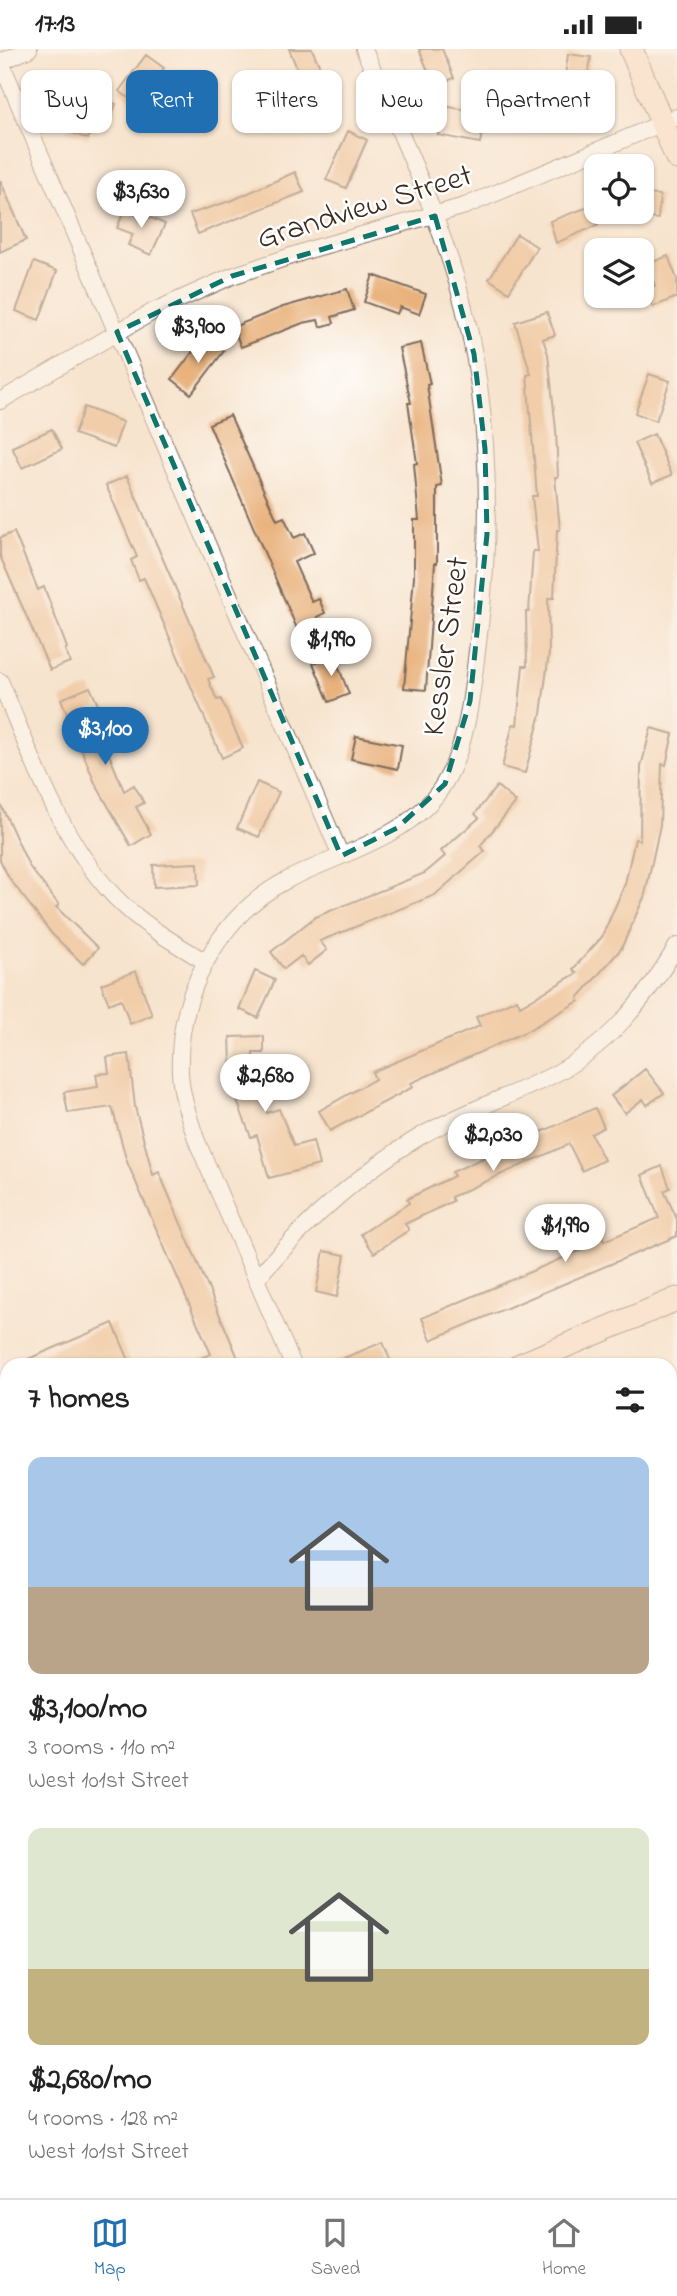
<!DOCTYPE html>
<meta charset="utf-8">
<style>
:root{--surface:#fff;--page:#f6f6f6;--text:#222;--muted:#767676;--line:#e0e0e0;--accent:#1f6fb2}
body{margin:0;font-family:"Indie Flower",sans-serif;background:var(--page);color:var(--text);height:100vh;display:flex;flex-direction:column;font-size:26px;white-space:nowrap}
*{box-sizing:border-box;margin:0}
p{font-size:23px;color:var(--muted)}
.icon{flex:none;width:38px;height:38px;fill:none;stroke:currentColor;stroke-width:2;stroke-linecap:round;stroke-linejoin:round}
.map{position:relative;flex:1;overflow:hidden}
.details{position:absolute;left:0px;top:1309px;width:677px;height:840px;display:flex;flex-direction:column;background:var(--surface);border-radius:21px 21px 0 0;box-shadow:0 2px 5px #0004}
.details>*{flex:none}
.hud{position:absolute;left:21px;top:21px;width:635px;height:63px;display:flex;gap:14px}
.controls{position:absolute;left:584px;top:105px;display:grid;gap:14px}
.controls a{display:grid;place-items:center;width:70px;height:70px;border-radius:14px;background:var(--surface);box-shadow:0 2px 5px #0004;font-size:35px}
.price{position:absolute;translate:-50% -60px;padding:0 16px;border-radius:24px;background:#fff;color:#222;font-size:23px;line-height:46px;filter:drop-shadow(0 2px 4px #0008)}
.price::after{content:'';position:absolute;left:50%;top:42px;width:21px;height:16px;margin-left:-10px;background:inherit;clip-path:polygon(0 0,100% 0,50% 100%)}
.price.selected{background:var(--accent);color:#fff}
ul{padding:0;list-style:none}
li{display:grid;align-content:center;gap:14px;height:371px;padding:0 28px}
li span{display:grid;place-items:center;height:217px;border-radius:14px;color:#555}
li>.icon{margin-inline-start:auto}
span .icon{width:126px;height:126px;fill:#fffc;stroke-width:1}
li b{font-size:30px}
h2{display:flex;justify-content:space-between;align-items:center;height:84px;padding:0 28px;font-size:30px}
.chip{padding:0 24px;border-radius:14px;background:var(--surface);box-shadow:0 2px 5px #0004;font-size:24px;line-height:63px}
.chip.selected{background:var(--accent);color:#fff}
.status{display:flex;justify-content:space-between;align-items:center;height:49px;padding:0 35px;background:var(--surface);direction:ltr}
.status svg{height:19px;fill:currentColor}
.tab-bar{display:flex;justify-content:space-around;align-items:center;height:98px;border-top:2px solid var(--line);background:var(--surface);font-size:19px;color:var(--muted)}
.tab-bar a{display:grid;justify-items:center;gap:4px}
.tab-bar .selected{color:var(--accent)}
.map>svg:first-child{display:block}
</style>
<div class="status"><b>17:13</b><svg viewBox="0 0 49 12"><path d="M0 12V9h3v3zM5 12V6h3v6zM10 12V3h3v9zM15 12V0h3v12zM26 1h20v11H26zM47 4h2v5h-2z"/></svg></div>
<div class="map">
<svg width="677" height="2149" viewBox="0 0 677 2149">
<rect width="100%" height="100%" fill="#fff"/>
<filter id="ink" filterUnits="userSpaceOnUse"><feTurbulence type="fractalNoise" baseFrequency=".0143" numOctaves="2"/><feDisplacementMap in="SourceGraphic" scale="14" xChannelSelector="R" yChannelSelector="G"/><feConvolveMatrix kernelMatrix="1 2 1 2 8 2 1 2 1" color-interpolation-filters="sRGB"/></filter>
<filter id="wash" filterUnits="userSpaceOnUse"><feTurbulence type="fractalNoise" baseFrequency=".00686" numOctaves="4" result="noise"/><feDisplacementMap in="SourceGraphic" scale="28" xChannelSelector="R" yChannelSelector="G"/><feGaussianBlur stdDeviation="1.57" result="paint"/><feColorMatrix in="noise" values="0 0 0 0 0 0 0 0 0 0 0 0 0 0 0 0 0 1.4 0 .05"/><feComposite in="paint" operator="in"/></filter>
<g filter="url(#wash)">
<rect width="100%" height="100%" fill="#f7e4ce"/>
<path fill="#66b0de" stroke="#506d7e" stroke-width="2" d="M0,1626L7,1629V1677L0,1691Z"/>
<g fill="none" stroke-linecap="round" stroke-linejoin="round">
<path stroke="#66b0de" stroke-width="5" d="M5,1573L7,1579"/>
</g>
<g id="blocks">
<path fill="#e9b27d" d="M289,0H312L335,52L314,61Z
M419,0H442L454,29L434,37Z
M568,5L591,8L584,52L562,49Z
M146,6L164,19L137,55L119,42Z
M82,42L116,55L107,79L94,74L88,90L67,82Z
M541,46L550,67L510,81L502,62Z
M443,57L467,61L465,71L484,74L480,94L438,86Z
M348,82L367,91L346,139L326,131Z
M295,123L304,143L198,185L190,165L233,151Z
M0,131L26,191L0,203Z
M642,145L660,146L658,170L642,168Z
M591,157L598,176L556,194L550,172Z
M126,158L165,175L151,206L128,196L133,185L117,179Z
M517,185L537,198L509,243L489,230Z
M668,207L677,230V248L653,258L646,240L655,237L647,215Z
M34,213L57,222L39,271L16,262Z
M373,226L426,245L419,265L400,258L397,265L364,253Z
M347,240L354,261L332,268L334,274L320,278L318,271L303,274L241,298L233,278L283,258Z
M547,263L555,286L543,290L548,305L556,381L558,428H555L560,481H557L554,549H548L549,604L541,665L525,724L502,718L513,675L517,676L523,617H527L526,563H529L533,502H538L532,447H537L527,326L531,325L515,273Z
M205,287L224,302L191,345L172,330Z
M421,294L430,335L427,336L442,437L437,438V514H435L426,641L404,639L414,528V471H419L414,415L417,414L408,354H411L399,299Z
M649,325L670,332L656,372L635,364Z
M84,358L123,373L114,399L74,385Z
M230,366L277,471L284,468L294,489L305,484L314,504L294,513L312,553L319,550L325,564L317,568L322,580L301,589L209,375Z
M52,380L62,400L22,419L12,398Z
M654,385L672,426L652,434L634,394Z
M127,427L214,628L208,630L217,651L221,650L243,699L222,709L144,529L139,531L131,511L137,508L106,436Z
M14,483L38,541L44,538L67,599L65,601L70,613L50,621L0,507V489Z
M334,606L349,645L329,653L313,614Z
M90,638L98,656L90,659L124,742L134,736L144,754L136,758L151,785L131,797L95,734L61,650Z
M651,679L673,685L666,716L662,715L660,776L645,846L621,900L578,949L579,952L525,983L411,1034L413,1038L330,1082L319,1062L375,1030L372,1023L480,977L476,968L517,950L520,957L577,924L573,920L602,888L625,835L635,790L640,791L641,718Z
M356,687L402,696L398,720L351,710Z
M257,733L279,743L259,788L237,779Z
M497,737L516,753L480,797L485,802L435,846L320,892L327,901L308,916L301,907L284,920L271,903L315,868L425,824L445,807L441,802L479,769L475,765Z
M0,754L29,817L59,856L56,858L98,899L83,915L52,885L9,829L0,811Z
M198,814L199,836L154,838L153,816Z
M136,922L152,966L130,975L121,950L109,955L101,935Z
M255,922L275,931L258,969L239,960Z
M264,987V1004H253L254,1032L267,1064L279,1060L294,1097L313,1092L319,1116L269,1129L257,1086L251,1088L232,1039L230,988Z
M129,1005L135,1058L153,1126L159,1123L241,1316H184L211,1305L127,1113L112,1058L68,1064L64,1043L98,1038L96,1025L109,1024L107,1008Z
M645,1020L664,1044L647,1056L643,1050L625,1064L611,1047Z
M595,1059L604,1078L591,1085L604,1111L582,1122L569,1095L451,1148L453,1152L405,1175L409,1181L374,1204L361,1185L409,1154L407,1150L454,1127L452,1123Z
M662,1117L670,1139L664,1142L677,1170V1187L431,1291L422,1269L584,1200L575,1177L595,1169L604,1192L659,1169L642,1126Z
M324,1202L345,1206L337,1248L316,1243Z
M113,1274L131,1316H14Z
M383,1293L392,1316H327Z"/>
</g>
</g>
<g filter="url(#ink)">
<use href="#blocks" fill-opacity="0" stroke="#7d6b5c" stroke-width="2"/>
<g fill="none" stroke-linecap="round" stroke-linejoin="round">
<g stroke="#7d6b5c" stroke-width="18">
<path id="street" d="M0,11L341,807
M1,13L29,0
M0,352L154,262L232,227L312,200L465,157L677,68
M0,632C32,707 58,788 115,848C141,875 174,894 206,913
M256,1230C304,1175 356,1126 419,1088C460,1064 506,1049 549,1028C607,999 644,952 677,897
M293,1316L196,1090C189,1068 181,1046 180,1023C177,946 218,867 287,831C339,804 414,788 445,733C469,692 472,640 478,594C493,474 491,349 457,233C433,153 397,77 364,0
M670,1443L677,1440
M670,1806H677
M670,1891L677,1889
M0,2048L7,2037
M246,2149L248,2142
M315,2149L321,2142"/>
</g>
<g stroke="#7d6b5c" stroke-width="25">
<path id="secondary" d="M631,0L677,109
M520,1316L677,1250
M0,1535L7,1532"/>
</g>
<use href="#street" stroke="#fff" stroke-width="16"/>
<use href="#secondary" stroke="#fde4d0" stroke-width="23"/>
</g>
</g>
<path d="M0 0H677V2149H0ZM435,167L474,305L485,400L487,485L470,652L445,735L397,779L341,807L117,283L232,227Z" fill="#f7e4ce" fill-opacity=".55" fill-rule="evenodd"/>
<path fill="none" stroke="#0f766e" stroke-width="5" stroke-dasharray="14 9" stroke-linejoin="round" d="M435,167L474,305L485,400L487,485L470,652L445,735L397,779L341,807L117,283L232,227Z"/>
<g text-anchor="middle" stroke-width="5" stroke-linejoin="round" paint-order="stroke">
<g font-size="32" fill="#3b2a1e" stroke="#fff">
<text transform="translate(364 156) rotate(-17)" y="11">Grandview Street</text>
<text transform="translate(444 597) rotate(-82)" y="11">Kessler Street</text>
</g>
</g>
</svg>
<div class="controls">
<a><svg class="icon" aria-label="locate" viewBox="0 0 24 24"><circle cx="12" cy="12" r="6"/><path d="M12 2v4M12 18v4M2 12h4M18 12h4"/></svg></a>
<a><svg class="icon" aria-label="layers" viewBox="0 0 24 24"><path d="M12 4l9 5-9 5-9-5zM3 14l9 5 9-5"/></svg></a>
</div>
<b class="price" style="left:141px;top:181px">$3,630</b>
<b class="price" style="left:198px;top:316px">$3,900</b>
<b class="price" style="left:331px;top:629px">$1,990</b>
<b class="price selected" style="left:105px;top:718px">$3,100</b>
<b class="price" style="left:265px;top:1065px">$2,680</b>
<b class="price" style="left:493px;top:1124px">$2,030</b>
<b class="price" style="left:565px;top:1215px">$1,990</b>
<div class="hud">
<a class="chip">Buy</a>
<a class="chip selected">Rent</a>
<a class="chip">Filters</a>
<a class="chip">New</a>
<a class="chip">Apartment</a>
</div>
<section class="details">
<h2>7 homes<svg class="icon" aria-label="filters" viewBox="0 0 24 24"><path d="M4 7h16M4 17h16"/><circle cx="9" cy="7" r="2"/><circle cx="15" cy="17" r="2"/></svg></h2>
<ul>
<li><span style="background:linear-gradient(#a9c7e8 60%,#b9a48a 0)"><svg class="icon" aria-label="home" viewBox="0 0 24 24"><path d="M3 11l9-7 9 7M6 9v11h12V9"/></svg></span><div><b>$3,100/mo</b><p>3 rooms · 110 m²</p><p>West 101st Street</p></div></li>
<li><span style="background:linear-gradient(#dfe7d0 65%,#c2b280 0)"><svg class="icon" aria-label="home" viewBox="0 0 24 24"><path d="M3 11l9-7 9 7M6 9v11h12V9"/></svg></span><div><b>$2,680/mo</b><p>4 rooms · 128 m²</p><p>West 101st Street</p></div></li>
</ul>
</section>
</div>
<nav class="tab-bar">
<a class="selected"><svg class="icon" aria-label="map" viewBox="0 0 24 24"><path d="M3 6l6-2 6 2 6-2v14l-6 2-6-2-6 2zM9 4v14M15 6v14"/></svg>Map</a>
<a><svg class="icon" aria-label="saved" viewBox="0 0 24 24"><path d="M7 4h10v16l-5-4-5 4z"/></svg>Saved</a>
<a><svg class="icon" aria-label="home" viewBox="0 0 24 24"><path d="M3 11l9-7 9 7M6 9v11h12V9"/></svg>Home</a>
</nav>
